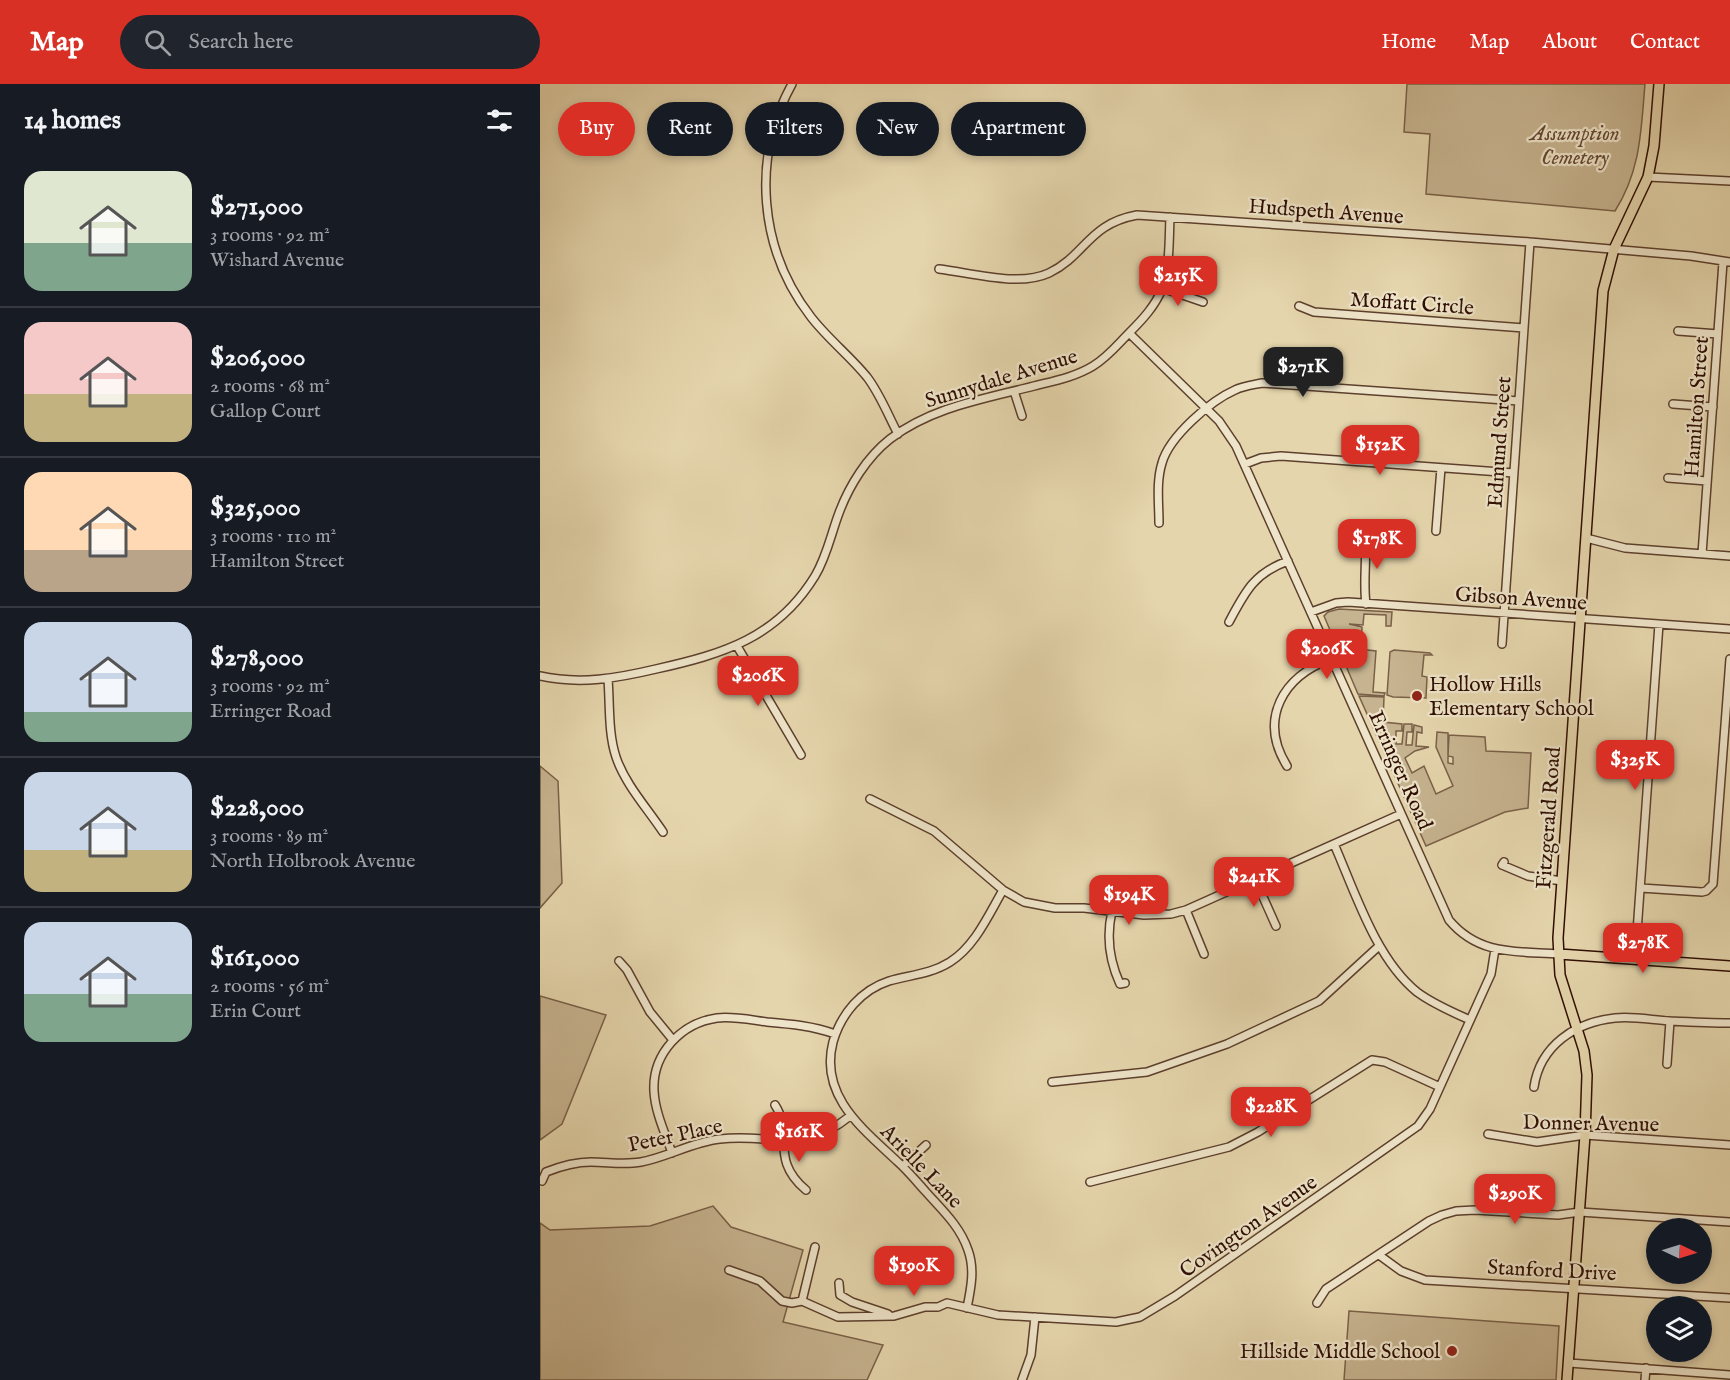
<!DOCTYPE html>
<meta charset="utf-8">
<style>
:root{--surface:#171b24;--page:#20242c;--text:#f1f3f6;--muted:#9ea1a6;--line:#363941;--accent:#d93025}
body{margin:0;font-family:"IM FELL English",serif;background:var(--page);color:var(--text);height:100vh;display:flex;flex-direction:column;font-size:22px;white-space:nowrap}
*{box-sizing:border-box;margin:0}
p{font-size:20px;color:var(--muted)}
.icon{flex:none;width:33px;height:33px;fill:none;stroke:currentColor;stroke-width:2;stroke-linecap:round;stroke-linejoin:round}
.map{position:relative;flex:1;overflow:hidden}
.drawer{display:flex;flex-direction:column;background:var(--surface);width:540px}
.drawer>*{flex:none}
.hud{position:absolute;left:18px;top:18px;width:570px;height:54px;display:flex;gap:12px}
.needle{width:39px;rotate:94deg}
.buttons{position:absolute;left:1106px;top:1134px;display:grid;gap:12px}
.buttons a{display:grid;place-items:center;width:66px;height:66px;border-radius:50%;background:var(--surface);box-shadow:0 3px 9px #0003;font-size:30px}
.price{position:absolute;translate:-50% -51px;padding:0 14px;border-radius:12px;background:var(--accent);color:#fff;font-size:20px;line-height:39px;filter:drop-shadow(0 2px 3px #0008)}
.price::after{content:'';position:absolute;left:50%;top:36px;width:18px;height:14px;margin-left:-9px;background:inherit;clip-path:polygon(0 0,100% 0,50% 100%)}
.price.active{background:#222;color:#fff}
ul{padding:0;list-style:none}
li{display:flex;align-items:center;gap:18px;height:150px;padding:0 24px}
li+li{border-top:2px solid var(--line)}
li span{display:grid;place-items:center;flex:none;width:168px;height:120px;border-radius:18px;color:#555}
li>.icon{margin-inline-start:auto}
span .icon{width:72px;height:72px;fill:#fffc;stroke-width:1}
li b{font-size:26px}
h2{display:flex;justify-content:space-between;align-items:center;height:72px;padding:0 24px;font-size:26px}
.chip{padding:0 21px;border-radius:27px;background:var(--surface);box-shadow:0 3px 9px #0003;font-size:21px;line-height:54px}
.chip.active{background:var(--accent);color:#fff}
header{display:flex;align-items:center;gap:36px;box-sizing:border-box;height:84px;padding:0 30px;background:var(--accent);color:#fff}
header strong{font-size:28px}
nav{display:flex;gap:33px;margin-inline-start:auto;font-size:21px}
.search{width:420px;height:54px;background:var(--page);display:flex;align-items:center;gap:15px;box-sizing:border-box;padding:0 21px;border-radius:33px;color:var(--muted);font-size:22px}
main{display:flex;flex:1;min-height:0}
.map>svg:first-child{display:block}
</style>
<header>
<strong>Map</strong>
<div class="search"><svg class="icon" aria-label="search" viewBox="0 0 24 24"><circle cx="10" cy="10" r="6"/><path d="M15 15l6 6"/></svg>Search here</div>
<nav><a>Home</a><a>Map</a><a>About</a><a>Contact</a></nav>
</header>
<main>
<section class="drawer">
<h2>14 homes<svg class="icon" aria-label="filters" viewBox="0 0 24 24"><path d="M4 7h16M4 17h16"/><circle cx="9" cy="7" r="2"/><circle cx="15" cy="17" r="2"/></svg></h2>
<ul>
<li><span style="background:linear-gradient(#dfe7d0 60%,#7fa58c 0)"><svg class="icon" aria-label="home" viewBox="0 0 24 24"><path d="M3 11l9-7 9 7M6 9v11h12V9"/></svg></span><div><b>$271,000</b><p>3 rooms · 92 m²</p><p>Wishard Avenue</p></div></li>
<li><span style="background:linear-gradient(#f6c9c9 60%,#c2b280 0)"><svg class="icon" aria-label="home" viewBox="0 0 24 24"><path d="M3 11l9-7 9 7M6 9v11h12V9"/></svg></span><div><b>$206,000</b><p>2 rooms · 68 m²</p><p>Gallop Court</p></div></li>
<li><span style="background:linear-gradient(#ffd9b3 65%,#b9a48a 0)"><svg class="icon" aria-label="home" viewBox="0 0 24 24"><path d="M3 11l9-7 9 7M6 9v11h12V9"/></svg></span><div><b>$325,000</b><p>3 rooms · 110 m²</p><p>Hamilton Street</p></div></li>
<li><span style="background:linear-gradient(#c9d6e8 75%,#7fa58c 0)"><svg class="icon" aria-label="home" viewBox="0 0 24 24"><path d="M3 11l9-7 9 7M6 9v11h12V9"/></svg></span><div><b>$278,000</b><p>3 rooms · 92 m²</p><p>Erringer Road</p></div></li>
<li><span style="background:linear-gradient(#c9d6e8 65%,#c2b280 0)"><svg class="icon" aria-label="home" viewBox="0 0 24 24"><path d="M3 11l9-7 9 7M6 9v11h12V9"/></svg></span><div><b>$228,000</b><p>3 rooms · 89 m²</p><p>North Holbrook Avenue</p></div></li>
<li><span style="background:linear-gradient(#c9d6e8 60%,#7fa58c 0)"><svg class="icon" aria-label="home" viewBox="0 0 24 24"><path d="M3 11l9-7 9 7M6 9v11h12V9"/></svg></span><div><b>$161,000</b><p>2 rooms · 56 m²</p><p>Erin Court</p></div></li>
</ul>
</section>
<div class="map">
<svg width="1190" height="1296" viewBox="0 0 1190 1296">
<rect width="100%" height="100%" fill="#e5d5ac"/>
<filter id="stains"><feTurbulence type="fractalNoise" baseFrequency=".00333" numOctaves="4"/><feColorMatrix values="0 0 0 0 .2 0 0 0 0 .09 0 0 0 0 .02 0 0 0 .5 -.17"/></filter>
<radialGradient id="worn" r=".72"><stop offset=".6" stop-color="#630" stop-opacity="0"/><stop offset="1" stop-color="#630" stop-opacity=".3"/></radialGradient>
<path fill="#c6b38f" stroke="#7a6048" stroke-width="1.5" d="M867,0H1105C1101,46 1101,86 1075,127L886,110L890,50L864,48Z
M799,525L852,528L851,542H846V531L824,530L823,541L809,540L822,543L821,563H810L799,567L784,532L788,528Z
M809,564L836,567L833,608L845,609L844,612L818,610L800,568Z
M854,566L890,569L892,571H884L882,592L887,593L886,614L853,613L847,611L850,568Z
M819,612L844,613L843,638L862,640V647H856V660H862L864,640H872V648H867L866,661H872L874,641L882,643V649L877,648L876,662L889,663L875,667L865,674L872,689L884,682L896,710L913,702L896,663L897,648L908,649V679L913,680V673L908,672L909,651L945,653L946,667L991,669L988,724L965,728L886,762Z
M0,682L18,697L22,799L0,824Z
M0,912L66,931L22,1040L0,1056Z
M173,1122L191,1143L263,1166L243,1238L343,1261L327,1296H0V1139L10,1146L110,1142Z
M809,1227L1019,1242L1016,1296H804Z"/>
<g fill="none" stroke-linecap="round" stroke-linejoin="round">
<g stroke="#5c3f2c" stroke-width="10">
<path id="minor" d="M252,0C211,74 219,166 271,233C288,255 310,272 327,293C340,310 348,331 358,350
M1108,93L1190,97
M399,185C432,189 479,203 509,189C546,171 548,140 597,131L990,158L1151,172L1190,178
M622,204L663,218
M759,222L774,228L984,244
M1138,247L1178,250
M589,249L679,337L696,362L909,836C939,872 977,867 1019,870
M474,307L482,332
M1133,320L1173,323
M705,380L721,374L741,372L974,389
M1128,394L1167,397
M619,439C619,420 616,398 622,379C629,353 670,317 695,306C703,302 712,301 722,299L979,317
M896,447L901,384
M1046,454L1085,464L1190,472
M825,455C827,477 823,498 826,520
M1162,470L1183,178
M771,528L796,519L808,518L1190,545
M689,538C705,508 714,489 748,477
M962,560L990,158
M197,562L261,671
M0,592C40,601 78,594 116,585C183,570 237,554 275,492C287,472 291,450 299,429C309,402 327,373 350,355C392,323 444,315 494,302C514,297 535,293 553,282C568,273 578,260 590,248C603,235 615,222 622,205C630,182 629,156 630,133
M68,595C70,620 68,649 76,673C85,700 107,724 123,748
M747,682C718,635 743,592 791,575
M330,715L394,747L463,806L484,818L515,824H544L604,831L631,830L646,826L861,730
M794,760C815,808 836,875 877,908C893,920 912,928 930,936
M964,778L962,781L988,792L1022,797
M715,795L736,842
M1101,804L1162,808L1166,807L1173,800L1190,575
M646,826L664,870
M572,827C566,853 569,876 580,900L585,899
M1095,876L1119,540
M79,877L87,886L110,928L133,956
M1127,980L1130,937
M512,998L607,988L687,960L779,917L839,862
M994,1003C1000,962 1035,938 1075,934C1093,932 1112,936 1130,937C1150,938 1170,939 1190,939
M235,1021C254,1050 229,1075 266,1106
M948,1050L997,1058L1045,1051L1190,1061
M132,1069C125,1049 115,1028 114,1007C112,970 141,939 177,934C193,932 211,936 227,938C251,940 273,942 295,950
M363,1082L386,1061
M2,1097L6,1088C21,1082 35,1078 51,1078C68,1078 84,1081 101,1078C128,1073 152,1058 180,1055C234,1049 261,1072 310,1032
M550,1098L689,1063L718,1048L832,976L845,978L900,1003
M839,1171L861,1187L885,1196L1190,1214
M189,1186L220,1197L242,1217L252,1219L262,1217L298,1233L354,1232L385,1223H398L407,1219L458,1231L576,1238L600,1233L635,1212L878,1042L890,1025L951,890L955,865
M299,1199L300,1211L312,1218L348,1230
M262,1217L275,1163
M777,1219L786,1205L889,1137L902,1131L916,1127L935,1126L1018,1131L1040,1128L1190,1138
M427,1224C431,1204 435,1185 428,1166C420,1142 402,1126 386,1108C377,1098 368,1087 358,1078C323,1045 279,1012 293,958C301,930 321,906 349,897C370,891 391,890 410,878C435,862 448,832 463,806
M1029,1279L1190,1291
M482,1296L491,1271L495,1233
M1105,1296L1106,1284"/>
</g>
<g stroke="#2e0d02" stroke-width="12">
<path id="major" d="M1019,870L1190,882
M1027,1296L1045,1051L1047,991L1044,967L1020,891L1018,854L1063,207L1074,165L1108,93L1114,62L1119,0"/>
</g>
<use href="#minor" stroke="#eee4c9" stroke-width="7"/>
<use href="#major" stroke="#e5d5ac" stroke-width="9"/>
</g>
<g fill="#8f2418" stroke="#eee4c9" stroke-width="2">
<circle cx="877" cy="612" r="6"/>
<circle cx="912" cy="1267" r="6"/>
</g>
<g text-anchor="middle" stroke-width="4.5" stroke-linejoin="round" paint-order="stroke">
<g font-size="21" font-style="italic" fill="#634733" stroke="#eee4c9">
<text x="1035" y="56">Assumption<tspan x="1035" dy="24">Cemetery</tspan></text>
</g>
<g font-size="21" fill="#2e0d02" stroke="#eee4c9">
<text transform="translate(786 127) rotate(4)" y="7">Hudspeth Avenue</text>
<text transform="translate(872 219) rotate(4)" y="7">Moffatt Circle</text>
<text transform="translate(461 294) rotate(-17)" y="7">Sunnydale Avenue</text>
<text transform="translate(1156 323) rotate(-86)" y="7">Hamilton Street</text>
<text transform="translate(959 358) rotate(-86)" y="7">Edmund Street</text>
<text transform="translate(981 514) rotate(4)" y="7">Gibson Avenue</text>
<text transform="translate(861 686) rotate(66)" y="7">Erringer Road</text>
<text transform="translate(1008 734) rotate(-86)" y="7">Fitzgerald Road</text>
<text transform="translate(1051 1039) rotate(1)" y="7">Donner Avenue</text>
<text transform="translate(135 1051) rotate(-12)" y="7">Peter Place</text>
<text transform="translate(382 1082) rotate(46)" y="7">Arielle Lane</text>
<text transform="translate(708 1142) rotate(-35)" y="7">Covington Avenue</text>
<text transform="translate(1012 1186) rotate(3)" y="7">Stanford Drive</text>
</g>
<g font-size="21" fill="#2e0d02" stroke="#eee4c9" text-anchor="start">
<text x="889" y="607">Hollow Hills<tspan x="889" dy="24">Elementary School</tspan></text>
<text x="900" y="1274" text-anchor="end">Hillside Middle School</text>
</g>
</g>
<rect width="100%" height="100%" filter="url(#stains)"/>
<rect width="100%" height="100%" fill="url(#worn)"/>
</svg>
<div class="buttons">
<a><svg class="needle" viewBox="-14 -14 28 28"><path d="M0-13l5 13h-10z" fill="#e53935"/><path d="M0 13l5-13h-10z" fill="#9ea1a6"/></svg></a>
<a><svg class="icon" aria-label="layers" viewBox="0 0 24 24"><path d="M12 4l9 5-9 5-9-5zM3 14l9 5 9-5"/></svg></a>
</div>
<b class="price" style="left:638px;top:223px">$215K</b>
<b class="price active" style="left:763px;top:314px">$271K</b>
<b class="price" style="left:840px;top:392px">$152K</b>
<b class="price" style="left:837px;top:486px">$178K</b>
<b class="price" style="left:787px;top:596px">$206K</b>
<b class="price" style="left:218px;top:623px">$206K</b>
<b class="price" style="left:1095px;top:707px">$325K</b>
<b class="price" style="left:714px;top:824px">$241K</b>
<b class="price" style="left:589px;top:842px">$194K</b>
<b class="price" style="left:1103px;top:890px">$278K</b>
<b class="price" style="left:731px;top:1054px">$228K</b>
<b class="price" style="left:259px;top:1079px">$161K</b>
<b class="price" style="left:975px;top:1141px">$290K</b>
<b class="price" style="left:374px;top:1213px">$190K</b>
<div class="hud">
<a class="chip active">Buy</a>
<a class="chip">Rent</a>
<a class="chip">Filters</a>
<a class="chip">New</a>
<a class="chip">Apartment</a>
</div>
</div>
</main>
